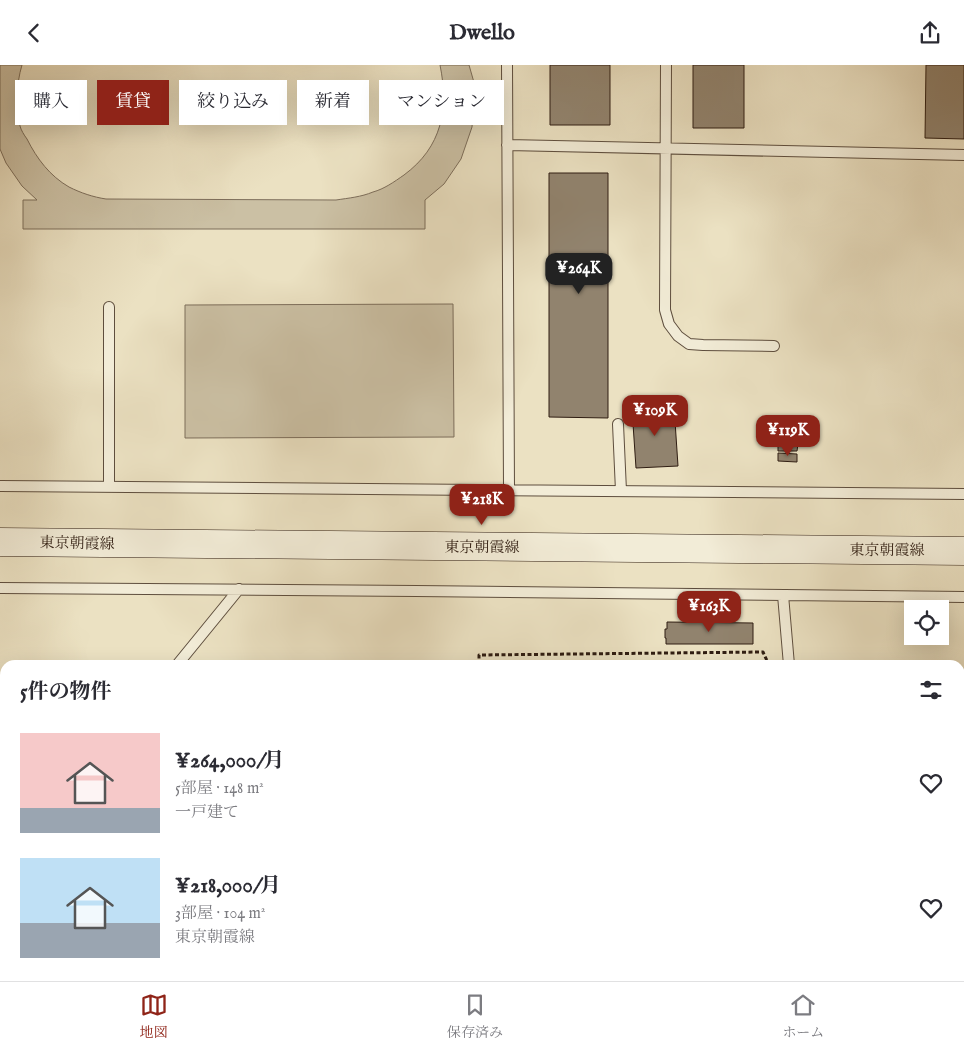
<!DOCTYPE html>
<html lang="ja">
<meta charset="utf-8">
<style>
:root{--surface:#fff;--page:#f7f7f7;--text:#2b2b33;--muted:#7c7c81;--line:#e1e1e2;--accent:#8f2418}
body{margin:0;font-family:"IM FELL English","Noto Serif JP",serif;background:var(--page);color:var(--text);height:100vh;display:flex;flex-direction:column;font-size:19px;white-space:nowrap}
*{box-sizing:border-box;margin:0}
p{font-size:16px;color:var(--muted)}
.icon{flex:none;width:28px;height:28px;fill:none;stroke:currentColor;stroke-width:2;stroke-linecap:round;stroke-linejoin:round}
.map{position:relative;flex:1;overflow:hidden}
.details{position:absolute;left:0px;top:595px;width:965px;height:321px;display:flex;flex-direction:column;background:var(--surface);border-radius:15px 15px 0 0;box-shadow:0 5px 20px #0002}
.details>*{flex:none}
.banner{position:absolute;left:15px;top:15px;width:500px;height:45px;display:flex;gap:10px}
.tools{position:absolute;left:904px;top:535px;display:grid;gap:10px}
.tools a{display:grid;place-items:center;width:45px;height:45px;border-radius:0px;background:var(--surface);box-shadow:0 5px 20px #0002;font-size:25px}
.price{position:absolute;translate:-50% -42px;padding:0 11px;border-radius:10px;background:var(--accent);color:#fff;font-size:16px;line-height:32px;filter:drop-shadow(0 1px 2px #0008)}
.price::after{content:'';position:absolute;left:50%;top:30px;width:15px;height:11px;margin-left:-8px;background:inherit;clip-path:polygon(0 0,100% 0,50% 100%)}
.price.active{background:#222;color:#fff}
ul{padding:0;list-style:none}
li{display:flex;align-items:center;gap:15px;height:125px;padding:0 20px}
li span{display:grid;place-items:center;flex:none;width:140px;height:100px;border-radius:0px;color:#555}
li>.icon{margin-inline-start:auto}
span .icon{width:60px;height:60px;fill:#fffc;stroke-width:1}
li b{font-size:21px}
h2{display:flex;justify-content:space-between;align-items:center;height:60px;padding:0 20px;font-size:21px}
.chip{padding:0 18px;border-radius:0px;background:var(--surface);box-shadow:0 5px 20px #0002;font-size:18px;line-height:45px}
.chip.active{background:var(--accent);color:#fff}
header{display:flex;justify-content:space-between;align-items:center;height:65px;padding:0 20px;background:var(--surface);font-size:22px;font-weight:700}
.dock{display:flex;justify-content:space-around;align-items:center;height:70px;border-top:1px solid var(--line);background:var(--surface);font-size:14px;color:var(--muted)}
.dock a{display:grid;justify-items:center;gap:2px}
.dock .active{color:var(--accent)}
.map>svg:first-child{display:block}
</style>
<header><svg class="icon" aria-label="back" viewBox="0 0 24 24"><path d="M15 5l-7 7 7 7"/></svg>Dwello<svg class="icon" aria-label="share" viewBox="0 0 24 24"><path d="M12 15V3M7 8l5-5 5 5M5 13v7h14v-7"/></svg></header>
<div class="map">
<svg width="964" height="916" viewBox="0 0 964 916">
<rect width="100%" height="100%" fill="#ebe1c2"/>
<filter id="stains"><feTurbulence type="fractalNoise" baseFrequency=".004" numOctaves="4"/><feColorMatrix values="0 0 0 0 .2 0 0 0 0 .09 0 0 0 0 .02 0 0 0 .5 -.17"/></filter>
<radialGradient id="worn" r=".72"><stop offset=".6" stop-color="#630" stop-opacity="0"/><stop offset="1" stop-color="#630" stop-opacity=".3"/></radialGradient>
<path fill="#cbc0a4" stroke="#7d6e5b" d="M0,0H22C16,20 16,40 20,61C21,65 24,70 27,74C37,94 50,111 69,122C81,128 93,132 106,134L336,135C349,133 361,132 373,127C384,124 394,117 404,110C442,82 449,44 440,0H469L475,21L472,62L461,94L444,119L425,135V164H23V135H37L22,121L6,98L0,84Z
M453,239L454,372L185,373V240Z"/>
<path fill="#91836e" stroke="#2f1d12" d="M550,0H610V60H550Z
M693,0H744V63H693Z
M926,0H964V74L925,73Z
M549,108H608V353L549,352Z
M674,341L678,401L636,403L632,344Z
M778,378L798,379L797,386H778Z
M778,388L797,389V397L778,396Z
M667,557L753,558V579H666V573H665V564H667Z"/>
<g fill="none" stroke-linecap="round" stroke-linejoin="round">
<g stroke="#5e4e3e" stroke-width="12">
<path id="lane" d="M507,0L509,424
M666,0L665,245L669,259L678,271L689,279L703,280L774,281
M507,80L964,90
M109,242V422
M618,359L621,426
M0,421L964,429
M0,523L416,526L964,532
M783,530L789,600
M177,600L239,524
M0,805L5,799
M0,894L5,897
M28,911L36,916
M804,916L805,911"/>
</g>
<g stroke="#2f1d12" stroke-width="29">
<path id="secondary" d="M0,477L964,486"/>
</g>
<path stroke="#2f1d12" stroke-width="3" stroke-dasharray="4 2.5" stroke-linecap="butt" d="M479,600V590L763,587L769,600
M602,916L605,911"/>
<use href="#lane" stroke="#f2ecd7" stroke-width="10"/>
<use href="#secondary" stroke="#f2ecd7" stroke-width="28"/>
</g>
<g text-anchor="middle" stroke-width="5" stroke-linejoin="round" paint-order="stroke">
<g font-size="15" fill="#2f1d12" stroke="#f2ecd7">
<text transform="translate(77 478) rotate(1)" y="5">東京朝霞線</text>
<text x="482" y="487">東京朝霞線</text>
<text x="887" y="490">東京朝霞線</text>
</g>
</g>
<rect width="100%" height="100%" filter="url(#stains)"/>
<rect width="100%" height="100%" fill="url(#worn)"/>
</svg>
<div class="tools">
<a><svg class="icon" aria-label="locate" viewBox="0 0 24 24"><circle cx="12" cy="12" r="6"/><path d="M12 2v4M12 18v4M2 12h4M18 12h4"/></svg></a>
</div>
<b class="price active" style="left:579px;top:230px">¥264K</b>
<b class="price" style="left:655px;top:372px">¥109K</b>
<b class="price" style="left:788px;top:392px">¥119K</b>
<b class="price" style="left:482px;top:461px">¥218K</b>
<b class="price" style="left:709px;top:568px">¥163K</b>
<div class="banner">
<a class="chip">購入</a>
<a class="chip active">賃貸</a>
<a class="chip">絞り込み</a>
<a class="chip">新着</a>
<a class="chip">マンション</a>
</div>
<section class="details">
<h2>5件の物件<svg class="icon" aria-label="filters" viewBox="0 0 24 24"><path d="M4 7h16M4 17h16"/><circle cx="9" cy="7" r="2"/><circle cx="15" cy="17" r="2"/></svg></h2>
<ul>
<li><span style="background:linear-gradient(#f6c9c9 75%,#9aa5b1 0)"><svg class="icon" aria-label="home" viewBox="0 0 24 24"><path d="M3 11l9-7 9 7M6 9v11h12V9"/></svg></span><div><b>¥264,000/月</b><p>5部屋 · 148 m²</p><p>一戸建て</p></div><svg class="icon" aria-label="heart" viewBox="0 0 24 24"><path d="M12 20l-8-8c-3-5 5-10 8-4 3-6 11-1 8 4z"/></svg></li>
<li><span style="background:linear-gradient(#bfe0f5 65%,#9aa5b1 0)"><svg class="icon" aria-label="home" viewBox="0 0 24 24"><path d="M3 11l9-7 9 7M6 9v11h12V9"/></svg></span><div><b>¥218,000/月</b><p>3部屋 · 104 m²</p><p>東京朝霞線</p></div><svg class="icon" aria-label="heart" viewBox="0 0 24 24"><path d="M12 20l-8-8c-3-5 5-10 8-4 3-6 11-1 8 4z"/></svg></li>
</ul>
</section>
</div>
<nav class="dock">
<a class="active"><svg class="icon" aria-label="map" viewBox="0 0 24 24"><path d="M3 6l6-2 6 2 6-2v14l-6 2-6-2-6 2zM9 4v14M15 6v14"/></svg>地図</a>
<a><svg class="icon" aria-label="saved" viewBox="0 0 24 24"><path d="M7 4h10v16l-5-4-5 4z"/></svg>保存済み</a>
<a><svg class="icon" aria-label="home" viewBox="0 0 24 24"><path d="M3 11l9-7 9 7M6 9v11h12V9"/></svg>ホーム</a>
</nav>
